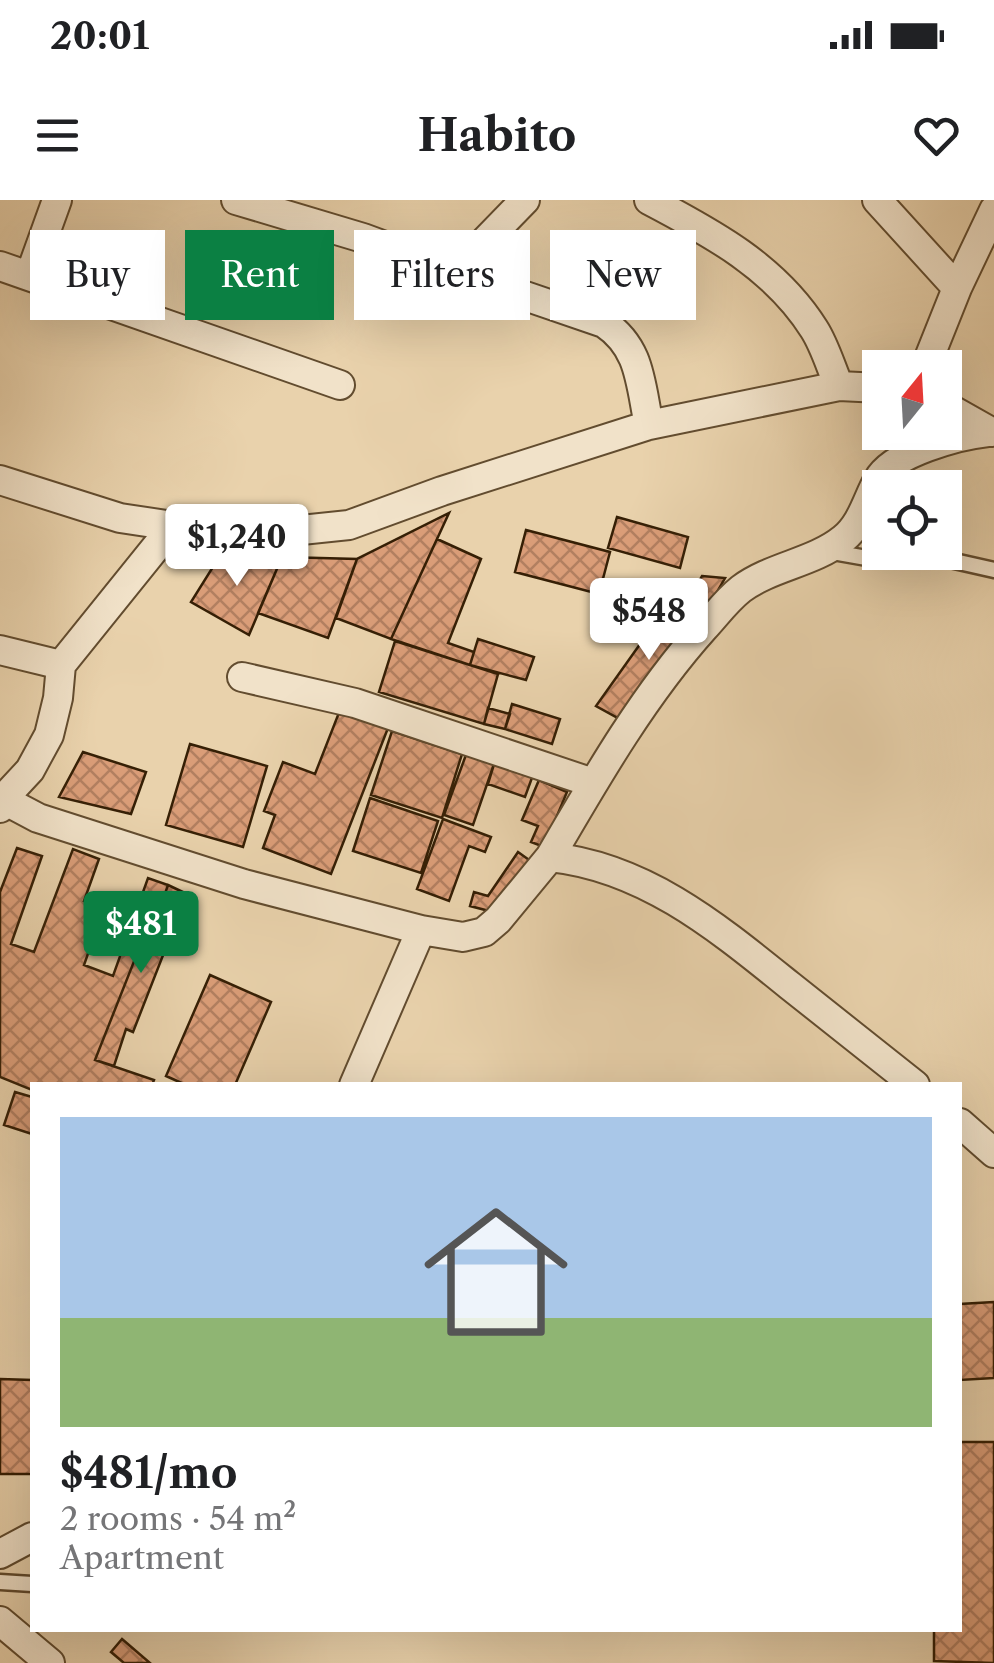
<!DOCTYPE html>
<meta charset="utf-8">
<style>
:root{--surface:#fff;--page:#f2f2f2;--text:#202124;--muted:#757577;--accent:#0b8043}
body{margin:0;font-family:"Libre Caslon Text",serif;background:var(--page);color:var(--text);height:100vh;display:flex;flex-direction:column;font-size:38px;white-space:nowrap}
*{box-sizing:border-box;margin:0}
p{font-size:32px;color:var(--muted)}
.icon{flex:none;width:55px;height:55px;fill:none;stroke:currentColor;stroke-width:2;stroke-linecap:round;stroke-linejoin:round}
.map{position:relative;flex:1;overflow:hidden}
.details{position:absolute;left:30px;top:882px;width:932px;height:550px;display:flex;flex-direction:column;background:var(--surface);border-radius:0px;box-shadow:0 10px 40px #0002}
.details>*{flex:none}
.top-card{position:absolute;left:30px;top:30px;width:935px;height:90px;display:flex;gap:20px}
.needle{width:65px;rotate:18deg}
.fabs{position:absolute;left:862px;top:150px;display:grid;gap:20px}
.fabs a{display:grid;place-items:center;width:100px;height:100px;border-radius:0px;background:var(--surface);box-shadow:0 10px 40px #0002;font-size:50px}
.price{position:absolute;translate:-50% -85px;padding:0 22px;border-radius:10px;background:#fff;color:#222;font-size:32px;line-height:65px;filter:drop-shadow(0 2px 5px #0008)}
.price::after{content:'';position:absolute;left:50%;top:60px;width:30px;height:22px;margin-left:-15px;background:inherit;clip-path:polygon(0 0,100% 0,50% 100%)}
.price.on{background:var(--accent);color:#fff}
ul{padding:0;list-style:none}
li{display:grid;align-content:center;gap:20px;height:530px;padding:0 30px}
li span{display:grid;place-items:center;height:310px;border-radius:0px;color:#555}
li>.icon{margin-inline-start:auto}
span .icon{width:180px;height:180px;fill:#fffc;stroke-width:1}
li b{font-size:42px}
.tag{padding:0 35px;border-radius:0px;background:var(--surface);box-shadow:0 10px 40px #0002;font-size:35px;line-height:90px}
.tag.on{background:var(--accent);color:#fff}
.status{display:flex;justify-content:space-between;align-items:center;height:70px;padding:0 50px;background:var(--surface);direction:ltr}
.status svg{height:28px;fill:currentColor}
header{display:flex;justify-content:space-between;align-items:center;height:130px;padding:0 30px;background:var(--surface);font-size:45px;font-weight:700}
.map>svg:first-child{display:block}
</style>
<div class="status"><b>20:01</b><svg viewBox="0 0 49 12"><path d="M0 12V9h3v3zM5 12V6h3v6zM10 12V3h3v9zM15 12V0h3v12zM26 1h20v11H26zM47 4h2v5h-2z"/></svg></div>
<header><svg class="icon" aria-label="menu" viewBox="0 0 24 24"><path d="M4 6h16M4 12h16M4 18h16"/></svg>Habito<svg class="icon" aria-label="heart" viewBox="0 0 24 24"><path d="M12 20l-8-8c-3-5 5-10 8-4 3-6 11-1 8 4z"/></svg></header>
<div class="map">
<svg width="994" height="1463" viewBox="0 0 994 1463">
<defs>
<pattern id="building-cross-hatch" width="8" height="8" patternUnits="userSpaceOnUse" patternTransform="scale(2.5)"><rect width="8" height="8" fill="#da9d78"/><path d="M0 0l8 8M0 8l8-8" fill="none" stroke="#b27f60"/></pattern>
</defs>
<rect width="100%" height="100%" fill="#e9d2ac"/>
<filter id="stains"><feTurbulence type="fractalNoise" baseFrequency=".002" numOctaves="4"/><feColorMatrix values="0 0 0 0 .2 0 0 0 0 .09 0 0 0 0 .02 0 0 0 .5 -.17"/></filter>
<radialGradient id="worn" r=".72"><stop offset=".6" stop-color="#630" stop-opacity="0"/><stop offset="1" stop-color="#630" stop-opacity=".3"/></radialGradient>
<path fill="url(#building-cross-hatch)" stroke="#351f05" stroke-width="2.5" d="M449,313L391,439L336,418L357,359Z
M617,317L688,337L680,368L608,348Z
M526,330L610,352L599,394L515,372Z
M437,339L481,359L448,443L474,452L470,465L391,439Z
M221,354L282,357L249,435L191,402Z
M282,357L357,359L328,438L258,413Z
M702,376L725,378L701,420L683,410Z
M670,402L701,420L627,523L596,506Z
M478,439L534,457L526,480L470,465Z
M395,441L498,474L484,524L379,492Z
M512,504L560,519L552,544L505,529Z
M488,508L510,514L505,529L484,524Z
M340,510L388,528L331,674L263,648L275,615L264,611L283,562L315,574Z
M392,531L462,554L442,618L371,595Z
M190,544L267,566L243,647L166,625Z
M83,552L146,572L131,614L59,597Z
M467,552L495,561L473,625L444,615Z
M495,561L533,575L525,597L488,584Z
M539,580L567,592L544,647L531,642L538,626L522,620Z
M370,598L438,621L421,673L353,651Z
M443,619L491,637L485,652L469,646L449,701L417,689Z
M17,648L42,656L11,744L34,752L73,649L99,659L84,701L104,708L84,765L113,776L148,678L168,685L153,729L148,726L95,860L154,880L152,885H32V890L0,877V692Z
M518,652L532,662L497,713L470,706L474,692L488,696Z
M168,685L187,694L133,832L126,829L114,866L95,860L148,726L153,729Z
M210,775L271,802L235,885H186L166,876Z
M15,892L32,897V934L4,925Z
M994,1102V1178L960,1180V1104Z
M0,1179L32,1180V1274H0Z
M960,1242H994V1463L934,1461V1430H960Z
M122,1439L150,1463H124L111,1452Z"/>
<g fill="none" stroke-linecap="round" stroke-linejoin="round">
<g stroke="#624c2f" stroke-width="19">
<path id="lane" d="M827,351L878,360L941,358L994,370
M0,1382L32,1384"/>
</g>
<g stroke="#624c2f" stroke-width="32">
<path id="street" d="M236,0L363,38L455,72L525,0
M649,0C712,33 775,67 814,129C825,146 831,168 839,186
M877,0L957,88L925,168
M0,66L340,185
M455,72L604,123C641,148 640,183 649,225
M30,75L57,0
M957,88L994,10
M945,206L991,232
M0,280L120,318L173,326L263,334L349,325L442,291L649,225L839,186L880,188
M0,450L61,465
M242,477L355,503L593,583
M0,598L38,618L244,684L421,730L463,737L484,732L498,720L550,657C645,667 717,727 789,785C831,818 873,852 915,885
M0,608L3,599L30,570L49,535L58,498L61,465L173,326
M550,657C596,578 643,496 704,428C716,415 727,400 741,389C772,366 813,363 843,339C862,324 867,299 878,280C892,253 959,235 988,232
M354,885L421,730
M960,923L994,953
M0,1354L32,1337
M0,1421L50,1463"/>
</g>
<use href="#lane" stroke="#f1e2c9" stroke-width="14"/>
<use href="#street" stroke="#f1e2c9" stroke-width="28"/>
</g>
<rect width="100%" height="100%" filter="url(#stains)"/>
<rect width="100%" height="100%" fill="url(#worn)"/>
</svg>
<div class="fabs">
<a><svg class="needle" viewBox="-14 -14 28 28"><path d="M0-13l5 13h-10z" fill="#e53935"/><path d="M0 13l5-13h-10z" fill="#757577"/></svg></a>
<a><svg class="icon" aria-label="locate" viewBox="0 0 24 24"><circle cx="12" cy="12" r="6"/><path d="M12 2v4M12 18v4M2 12h4M18 12h4"/></svg></a>
</div>
<b class="price" style="left:237px;top:389px">$1,240</b>
<b class="price" style="left:649px;top:463px">$548</b>
<b class="price on" style="left:141px;top:776px">$481</b>
<div class="top-card">
<a class="tag">Buy</a>
<a class="tag on">Rent</a>
<a class="tag">Filters</a>
<a class="tag">New</a>
</div>
<section class="details">
<ul>
<li><span style="background:linear-gradient(#a9c7e8 65%,#8fb573 0)"><svg class="icon" aria-label="home" viewBox="0 0 24 24"><path d="M3 11l9-7 9 7M6 9v11h12V9"/></svg></span><div><b>$481/mo</b><p>2 rooms · 54 m²</p><p>Apartment</p></div></li>
</ul>
</section>
</div>
